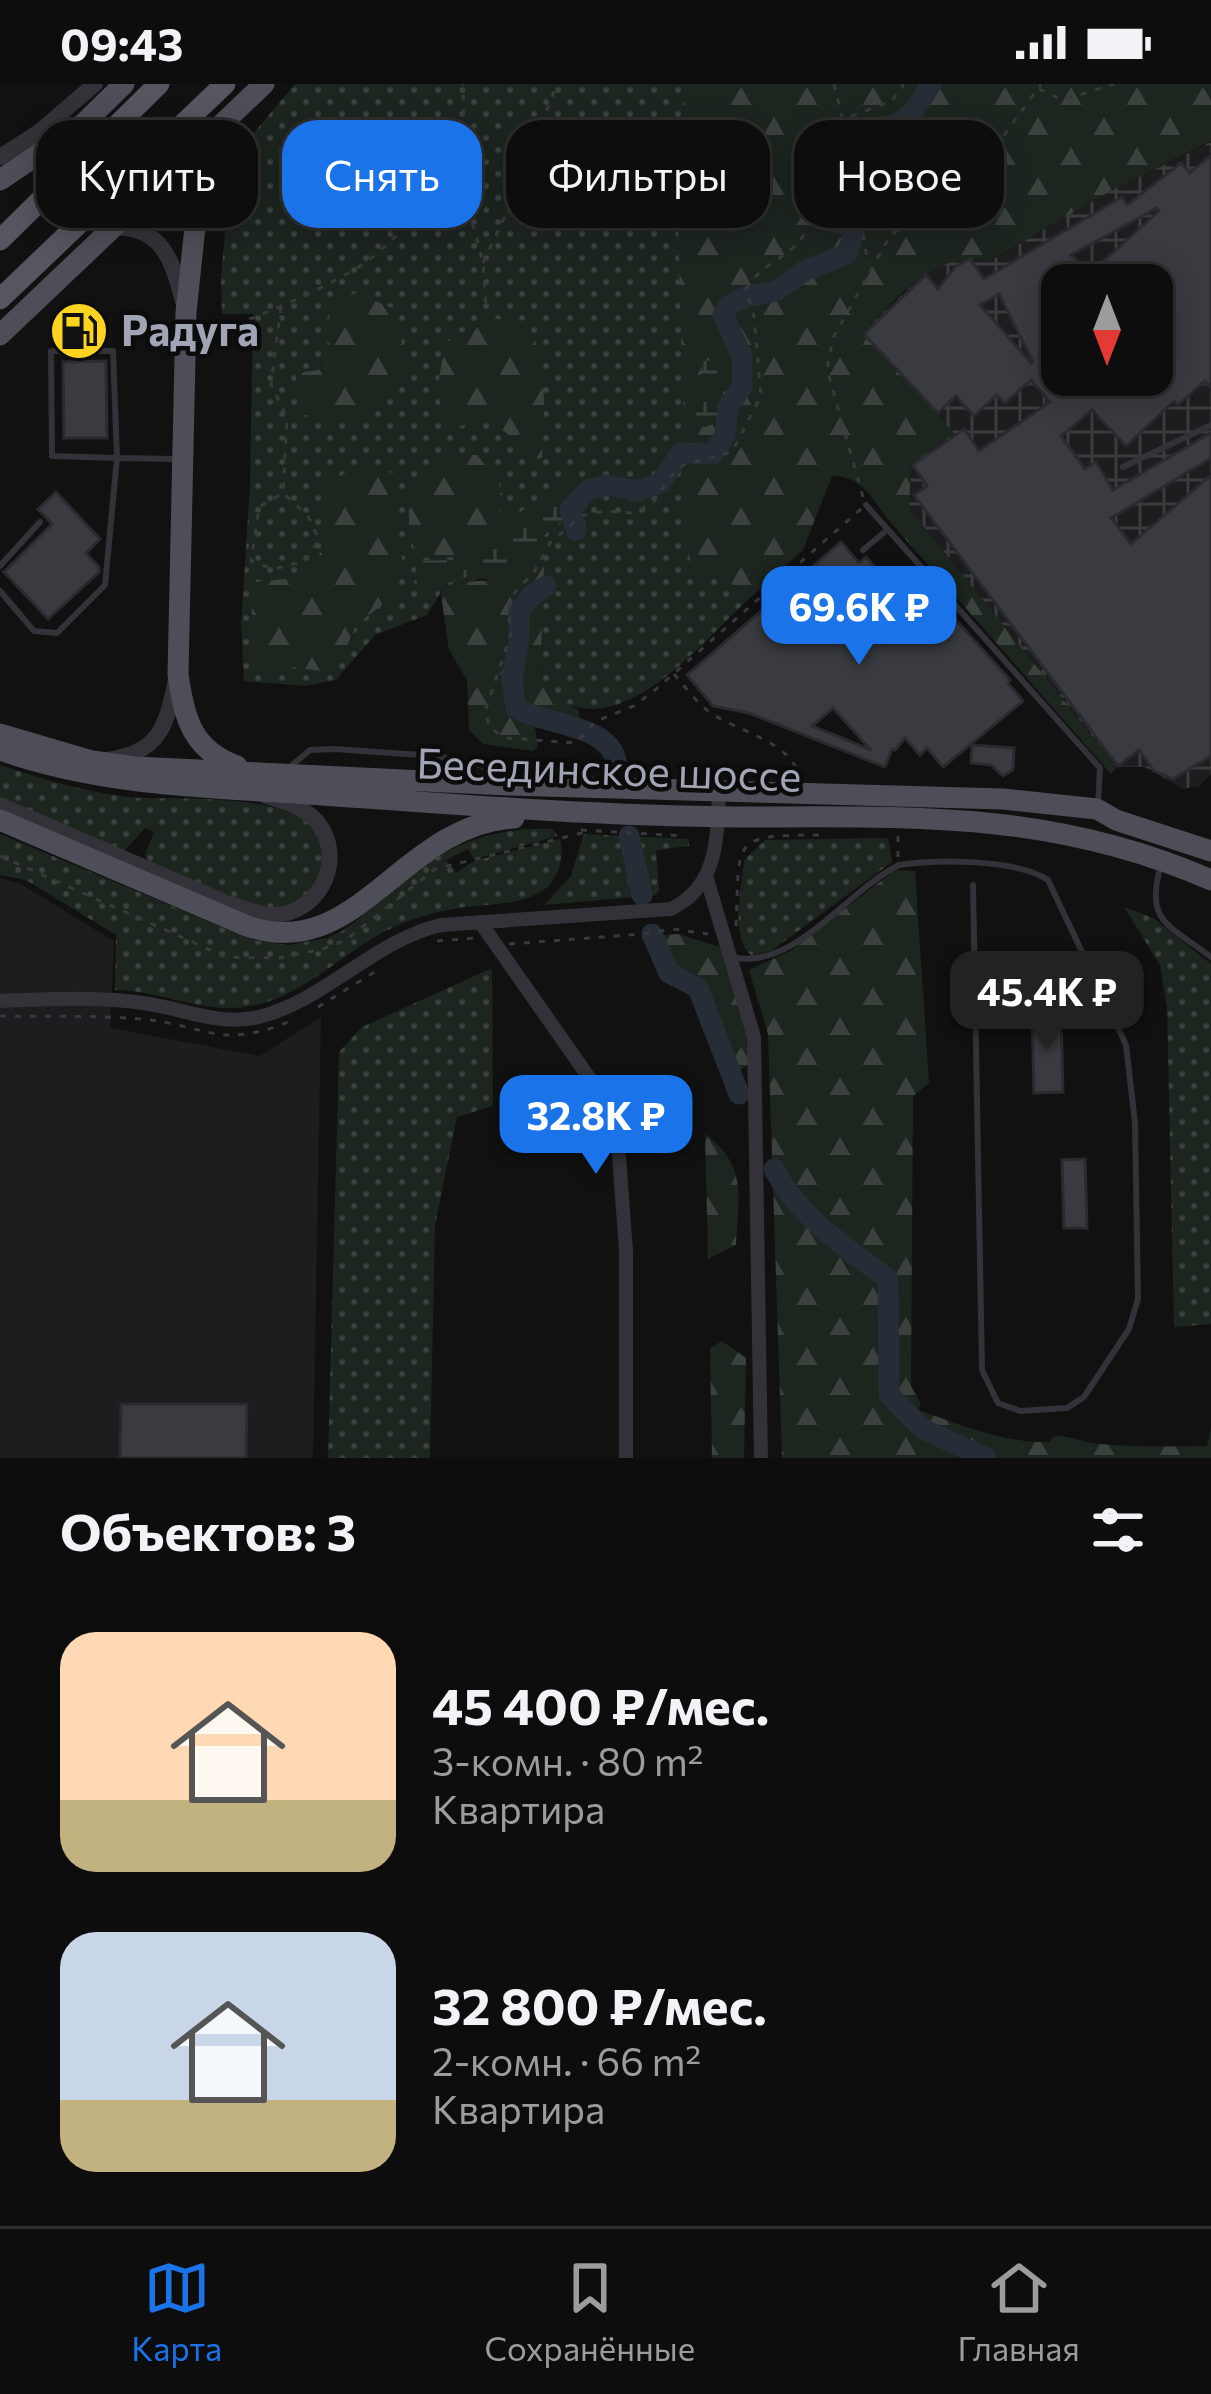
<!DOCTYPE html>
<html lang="ru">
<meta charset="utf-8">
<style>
:root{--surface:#0d0d0e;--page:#161617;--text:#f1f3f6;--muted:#9a9c9e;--line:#2d2d2e;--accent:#1a73e8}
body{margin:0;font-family:Commissioner,sans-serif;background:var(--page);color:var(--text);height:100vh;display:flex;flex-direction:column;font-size:45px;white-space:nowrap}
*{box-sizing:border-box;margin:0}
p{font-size:39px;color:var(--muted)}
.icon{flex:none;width:66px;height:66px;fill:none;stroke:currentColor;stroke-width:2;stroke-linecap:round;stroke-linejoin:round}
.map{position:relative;height:1374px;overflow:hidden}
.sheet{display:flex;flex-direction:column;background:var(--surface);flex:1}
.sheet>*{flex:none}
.top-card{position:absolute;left:36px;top:36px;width:1140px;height:108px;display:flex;gap:24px}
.needle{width:78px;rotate:180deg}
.buttons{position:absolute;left:1041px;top:180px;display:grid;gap:24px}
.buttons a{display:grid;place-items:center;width:132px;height:132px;border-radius:24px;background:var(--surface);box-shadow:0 6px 30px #0003,0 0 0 3px var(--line);font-size:60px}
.price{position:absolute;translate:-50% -102px;padding:0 27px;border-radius:24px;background:var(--accent);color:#fff;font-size:39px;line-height:78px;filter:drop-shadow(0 3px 6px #0008)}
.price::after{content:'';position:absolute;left:50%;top:72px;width:36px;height:27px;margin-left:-18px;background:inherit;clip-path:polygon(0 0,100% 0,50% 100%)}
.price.selected{background:#222;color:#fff}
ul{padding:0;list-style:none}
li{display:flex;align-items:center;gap:36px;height:300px;padding:0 60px}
li span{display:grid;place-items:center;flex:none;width:336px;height:240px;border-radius:36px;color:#555}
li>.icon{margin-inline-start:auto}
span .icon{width:144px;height:144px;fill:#fffc;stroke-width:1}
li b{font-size:51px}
h2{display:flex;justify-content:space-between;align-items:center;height:144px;padding:0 60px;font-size:51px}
.chip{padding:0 42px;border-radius:36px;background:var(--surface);box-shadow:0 6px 30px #0003,0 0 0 3px var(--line);font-size:42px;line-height:108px}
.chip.selected{background:var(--accent);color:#fff}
.status{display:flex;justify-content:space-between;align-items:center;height:84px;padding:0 60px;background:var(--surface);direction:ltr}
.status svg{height:33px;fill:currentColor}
.tabs{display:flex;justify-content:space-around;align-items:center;height:168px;border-top:3px solid var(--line);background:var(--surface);font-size:33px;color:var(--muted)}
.tabs a{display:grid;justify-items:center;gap:6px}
.tabs .selected{color:var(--accent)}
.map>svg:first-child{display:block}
</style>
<div class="status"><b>09:43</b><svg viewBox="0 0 49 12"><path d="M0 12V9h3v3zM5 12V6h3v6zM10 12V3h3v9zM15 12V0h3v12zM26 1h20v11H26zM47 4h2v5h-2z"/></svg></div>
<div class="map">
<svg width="1211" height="1374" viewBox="0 0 1211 1374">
<defs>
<pattern id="industrial-grid" width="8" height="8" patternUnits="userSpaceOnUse" patternTransform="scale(3)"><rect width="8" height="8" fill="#1d1d1f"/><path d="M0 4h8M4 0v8" fill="none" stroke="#3b3b3d"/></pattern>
<pattern id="grass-dots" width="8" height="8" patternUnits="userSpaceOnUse" patternTransform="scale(3)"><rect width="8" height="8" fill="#1d251f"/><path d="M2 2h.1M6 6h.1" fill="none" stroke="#3b423d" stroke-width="1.8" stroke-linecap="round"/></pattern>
<pattern id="forest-firs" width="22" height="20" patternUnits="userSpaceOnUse" patternTransform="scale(3)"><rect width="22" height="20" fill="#1d251f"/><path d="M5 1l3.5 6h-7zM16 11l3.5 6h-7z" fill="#3b423d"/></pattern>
<pattern id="wetland-marsh" width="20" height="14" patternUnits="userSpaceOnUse" patternTransform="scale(3)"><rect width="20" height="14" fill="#1d251f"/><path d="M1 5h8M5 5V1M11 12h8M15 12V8" fill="none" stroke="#3b423d"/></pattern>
</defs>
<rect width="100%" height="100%" fill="#111112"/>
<path fill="#1d1d1f" d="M0,794L19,799L114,857L110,944L260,972L321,933L313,1374H0Z"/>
<path fill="url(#industrial-grid)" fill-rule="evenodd" d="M1211,58V690L1199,702L1183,705L1145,683H1117L909,424L911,380L861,249L926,188L967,171L992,176L1112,106ZM1062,201H1152V291H1062Z"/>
<path fill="url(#grass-dots)" d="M295,0H687L683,6L684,93L678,139L730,498L748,516C696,563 613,672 540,602L544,484L497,498L483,494L444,503L427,531L375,551L336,596L304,602L244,597L241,540L250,402L253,230H222L221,192L232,75Z
M0,681C42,695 83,707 127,713C174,718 340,700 323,782C320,793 311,806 306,816L270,827L149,781L145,771L154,748L145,744L122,769L0,716Z
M526,745H552L558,752L474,775L468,765L446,776L456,789L474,777L560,755C564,772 560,793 545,805C522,821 492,820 465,823C444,826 415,833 394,843C345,865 305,913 250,922C205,931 160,906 115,906L116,851L26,796L0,791V750L253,856L288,861L327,854L342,847C411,798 435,754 526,745Z
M584,750L689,755V762L656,766L659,806L656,811L544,821L571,792Z
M888,754L892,778L771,867L752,872C729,852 742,804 744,776L765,756Z
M1124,823L1153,834L1211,880V1240L1174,1243L1167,923L1160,881Z
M492,884L493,1022L457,1033L435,1141L430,1374H328L339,968L362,943Z"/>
<path fill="url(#forest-firs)" d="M687,0H1211V57L1112,106L991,176C935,165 899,213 862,249L954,349L911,380L909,424L1117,683L1111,690L886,433C870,411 861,392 832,392L803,466L748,516L730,498L693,490L687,458L678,139L684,93L683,6Z
M355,209L395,225L406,279L398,300L380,321L365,332L340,337L298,330L296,289L326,285L336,267L323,252L333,221Z
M485,234L527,237C549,282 544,326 542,374L529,375L519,359L489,335L452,344C431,318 439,289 447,258Z
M437,370L477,371C484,380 496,392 500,402C511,431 479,458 459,473L417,474L409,447V404Z
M366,377L394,390L400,411L396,445L404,484L392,513L356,541L343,571L322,587L293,583L262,588L252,581L250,547L255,498L306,493L328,455L322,430L325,401Z
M534,477L544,483L540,602L579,627L580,639L541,631L534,638L538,663L533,667L483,660L469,646L467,596L449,566L441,511L444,503C483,490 500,506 534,477Z
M895,786L915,787L929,999L913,1012L911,1302L921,1320L918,1326C962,1341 1003,1359 1049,1358L1054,1352C1069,1351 1085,1359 1100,1360C1136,1363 1172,1363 1207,1362L1211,1344V1374H782L768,950L749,886L792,866Z
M678,850L720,863L748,951L750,980L734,990L699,899L675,889L662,851Z
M705,1050C748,1082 738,1112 736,1161L708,1175Z
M722,1257L746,1274L744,1374H712L710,1264Z"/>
<path fill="url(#wetland-marsh)" d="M728,276L739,314L729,336L704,343L696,332L703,277Z
M582,395L591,401V414L541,454L533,473L515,491L497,497L470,492L429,505L414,500L417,477L461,476L490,448L553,406Z"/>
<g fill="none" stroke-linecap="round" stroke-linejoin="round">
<path stroke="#272d36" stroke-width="21" d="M576,446L570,426L588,406L608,401L637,407L660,399L681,369L713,370L725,351L728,323L742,303V272L723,231L728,222L745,213L776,207L806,186L847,170L854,148L850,142L829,136L826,126L839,112L833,88L837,56C857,40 880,49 901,37C915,29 923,13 931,0
M546,502L531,512L519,528V557L512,594L516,624C544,641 609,640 616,677
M629,752L642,811
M652,850L669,889L698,904L739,1010
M774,1085C799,1134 845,1162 888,1195L889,1311L923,1345L986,1374"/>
</g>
<path fill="#3a3b40" stroke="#2b2b2f" stroke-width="3" fill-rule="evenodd" d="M1211,71V304L1205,297L1178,321L1174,317L1126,362L1092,326L1061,352L1085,385L1096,378L1113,406L1211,349V374L1111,434L1131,460L1211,391V672L1173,695L1154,687L1139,666L1118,682L914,411L927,402L913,381L964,345L979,367L1050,318L1031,296L1005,319L997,311L974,332L956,312L938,329L864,250L926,191L938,205L956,182L970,175L984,195L1122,113L1127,121L1181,79L1190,89ZM1157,124L1159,127L1089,190L1071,171ZM1062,201H1152V291H1062ZM999,210L1033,278L1031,279L980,221Z
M106,277L107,354H64L63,278Z
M56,408L100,455L86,469L99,483V488L48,535L4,488L52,440L38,425Z
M841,458L859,479L866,473L917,531L936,514L1010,596L1008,599L1023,617L943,683L927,664L920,671L905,654L895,666L892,665L885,683L749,629L713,622L687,591ZM833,624L871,666L812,642Z
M972,661L1014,664L1013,686L1003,692L991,681L971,679Z
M1032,930H1061L1063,1008L1034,1009Z
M1085,1075L1087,1144H1064L1062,1076Z
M121,1320H247L246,1374H120Z"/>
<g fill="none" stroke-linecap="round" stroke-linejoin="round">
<path stroke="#38383f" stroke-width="3" stroke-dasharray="6 9" stroke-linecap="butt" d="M834,0L842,33
M1039,5L1063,16L1114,0
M838,40L863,73L857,101L863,119L864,160L869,180
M465,110L483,179L486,224
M483,179L508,126L557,0
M281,223L271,300L287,334L283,409L259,423L251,477L274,485L305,477L319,456L308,432L283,409
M235,241C276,225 318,207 357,184C391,164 424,113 465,108L463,0
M863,413L827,285L833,254L890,152L977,89L1041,0
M861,425L655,606L634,622L596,637L576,659L506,654L490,644L485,627L511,550L508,525L515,508L534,488L550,459L581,432L604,427L633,429L653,419L670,393L683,381L732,368L761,312L754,233L746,205C767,169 820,170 808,112C806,101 800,96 800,84L826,58L836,38L892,17L904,0
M674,590C686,604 699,622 714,631C739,647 791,659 798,690
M581,746L685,752
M898,752V773
M0,772L226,873L278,874L323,865L346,856L435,785L586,748
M736,842C740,756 729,751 820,751
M437,857L476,854
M509,860L643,850L673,845L708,850
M318,923L381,884
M0,932C47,933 95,931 141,935C207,941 218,966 288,938"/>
<path stroke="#323238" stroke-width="6" d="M189,244H227
M51,267H113L117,374L52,372Z
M1123,383L1211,341
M866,421L1100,684L1098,722
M863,466L887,446
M0,482L40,438
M0,507L34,547L57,549L105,501L117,374L175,375
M286,686L310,666L334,665L435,672L481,681L495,692
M1161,781C1144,838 1169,841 1211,873
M731,873C794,888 846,807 899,781C936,775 1016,775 1048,796L1126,961L1135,1039L1138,1215L1129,1245L1084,1313L1067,1324L1020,1327L998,1319L982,1286L973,801"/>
<path stroke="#323238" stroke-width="14" d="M707,795L754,953L761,1374
M480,838L616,1032L626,1167V1374
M0,917C48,915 102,912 149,920C187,926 220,942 259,933C326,916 373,857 441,841L671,825C718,802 717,755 719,709"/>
<path stroke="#323238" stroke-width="16" d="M0,73L39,48L95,0
M111,144C161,140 173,176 183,218
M106,676C159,669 166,644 176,596
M0,721L227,819C242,823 257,831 273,831C316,831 345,781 321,743C309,724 286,718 266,712"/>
<path stroke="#4d4e57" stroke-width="21" d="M224,39L200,96L186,228L178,590C184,634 192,666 237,682
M0,96L83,40L124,0
M0,251L264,0
M0,650L92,677L135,683L507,701L1003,715L1097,725L1116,736L1211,767
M0,666C105,703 212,703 322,711C461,721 599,732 739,733C909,733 1051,726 1211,796
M0,736L247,842C358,880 400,741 514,734"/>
<path stroke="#555660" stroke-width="21" d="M0,156L159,0
M0,215L225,0"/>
</g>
<defs>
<g id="fuel-disc" transform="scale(3)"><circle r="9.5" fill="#fcd31f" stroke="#0c0c0d"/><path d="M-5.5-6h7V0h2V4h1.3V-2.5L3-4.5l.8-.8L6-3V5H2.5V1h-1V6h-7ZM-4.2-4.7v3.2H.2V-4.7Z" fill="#111"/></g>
</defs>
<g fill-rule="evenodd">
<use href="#fuel-disc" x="79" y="247"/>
</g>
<g text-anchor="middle" stroke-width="9" stroke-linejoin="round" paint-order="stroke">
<g font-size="42" font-weight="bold" fill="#a1a4b4" stroke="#0c0c0d" text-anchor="start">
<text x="121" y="262">Радуга</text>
</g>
<g font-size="42" fill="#a1a4b4" stroke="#0c0c0d">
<text transform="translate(609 686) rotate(2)" y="15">Бесединское шоссе</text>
</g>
</g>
</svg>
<div class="buttons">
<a><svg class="needle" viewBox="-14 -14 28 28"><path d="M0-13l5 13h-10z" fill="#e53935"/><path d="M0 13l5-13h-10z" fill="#9a9c9e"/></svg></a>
</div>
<b class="price" style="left:859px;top:584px">69.6K ₽</b>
<b class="price selected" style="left:1047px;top:969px">45.4K ₽</b>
<b class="price" style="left:596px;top:1093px">32.8K ₽</b>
<div class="top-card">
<a class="chip">Купить</a>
<a class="chip selected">Снять</a>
<a class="chip">Фильтры</a>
<a class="chip">Новое</a>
</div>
</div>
<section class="sheet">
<h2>Объектов: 3<svg class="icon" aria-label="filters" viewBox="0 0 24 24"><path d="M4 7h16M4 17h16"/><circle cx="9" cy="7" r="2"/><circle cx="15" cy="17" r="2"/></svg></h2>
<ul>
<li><span style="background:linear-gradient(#ffd9b3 70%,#c2b280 0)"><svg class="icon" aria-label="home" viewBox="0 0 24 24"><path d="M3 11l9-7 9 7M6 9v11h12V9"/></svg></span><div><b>45 400 ₽/мес.</b><p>3-комн. · 80 m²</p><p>Квартира</p></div></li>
<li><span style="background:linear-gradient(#c9d6e8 70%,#c2b280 0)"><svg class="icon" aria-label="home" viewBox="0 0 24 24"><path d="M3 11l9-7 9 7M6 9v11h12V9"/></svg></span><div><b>32 800 ₽/мес.</b><p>2-комн. · 66 m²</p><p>Квартира</p></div></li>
</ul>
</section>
<nav class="tabs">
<a class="selected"><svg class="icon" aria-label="map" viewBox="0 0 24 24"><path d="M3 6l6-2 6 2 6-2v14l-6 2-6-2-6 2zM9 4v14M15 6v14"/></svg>Карта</a>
<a><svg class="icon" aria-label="saved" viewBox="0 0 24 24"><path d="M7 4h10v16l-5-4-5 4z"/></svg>Сохранённые</a>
<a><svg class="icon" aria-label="home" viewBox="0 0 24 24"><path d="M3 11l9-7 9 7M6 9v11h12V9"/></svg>Главная</a>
</nav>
